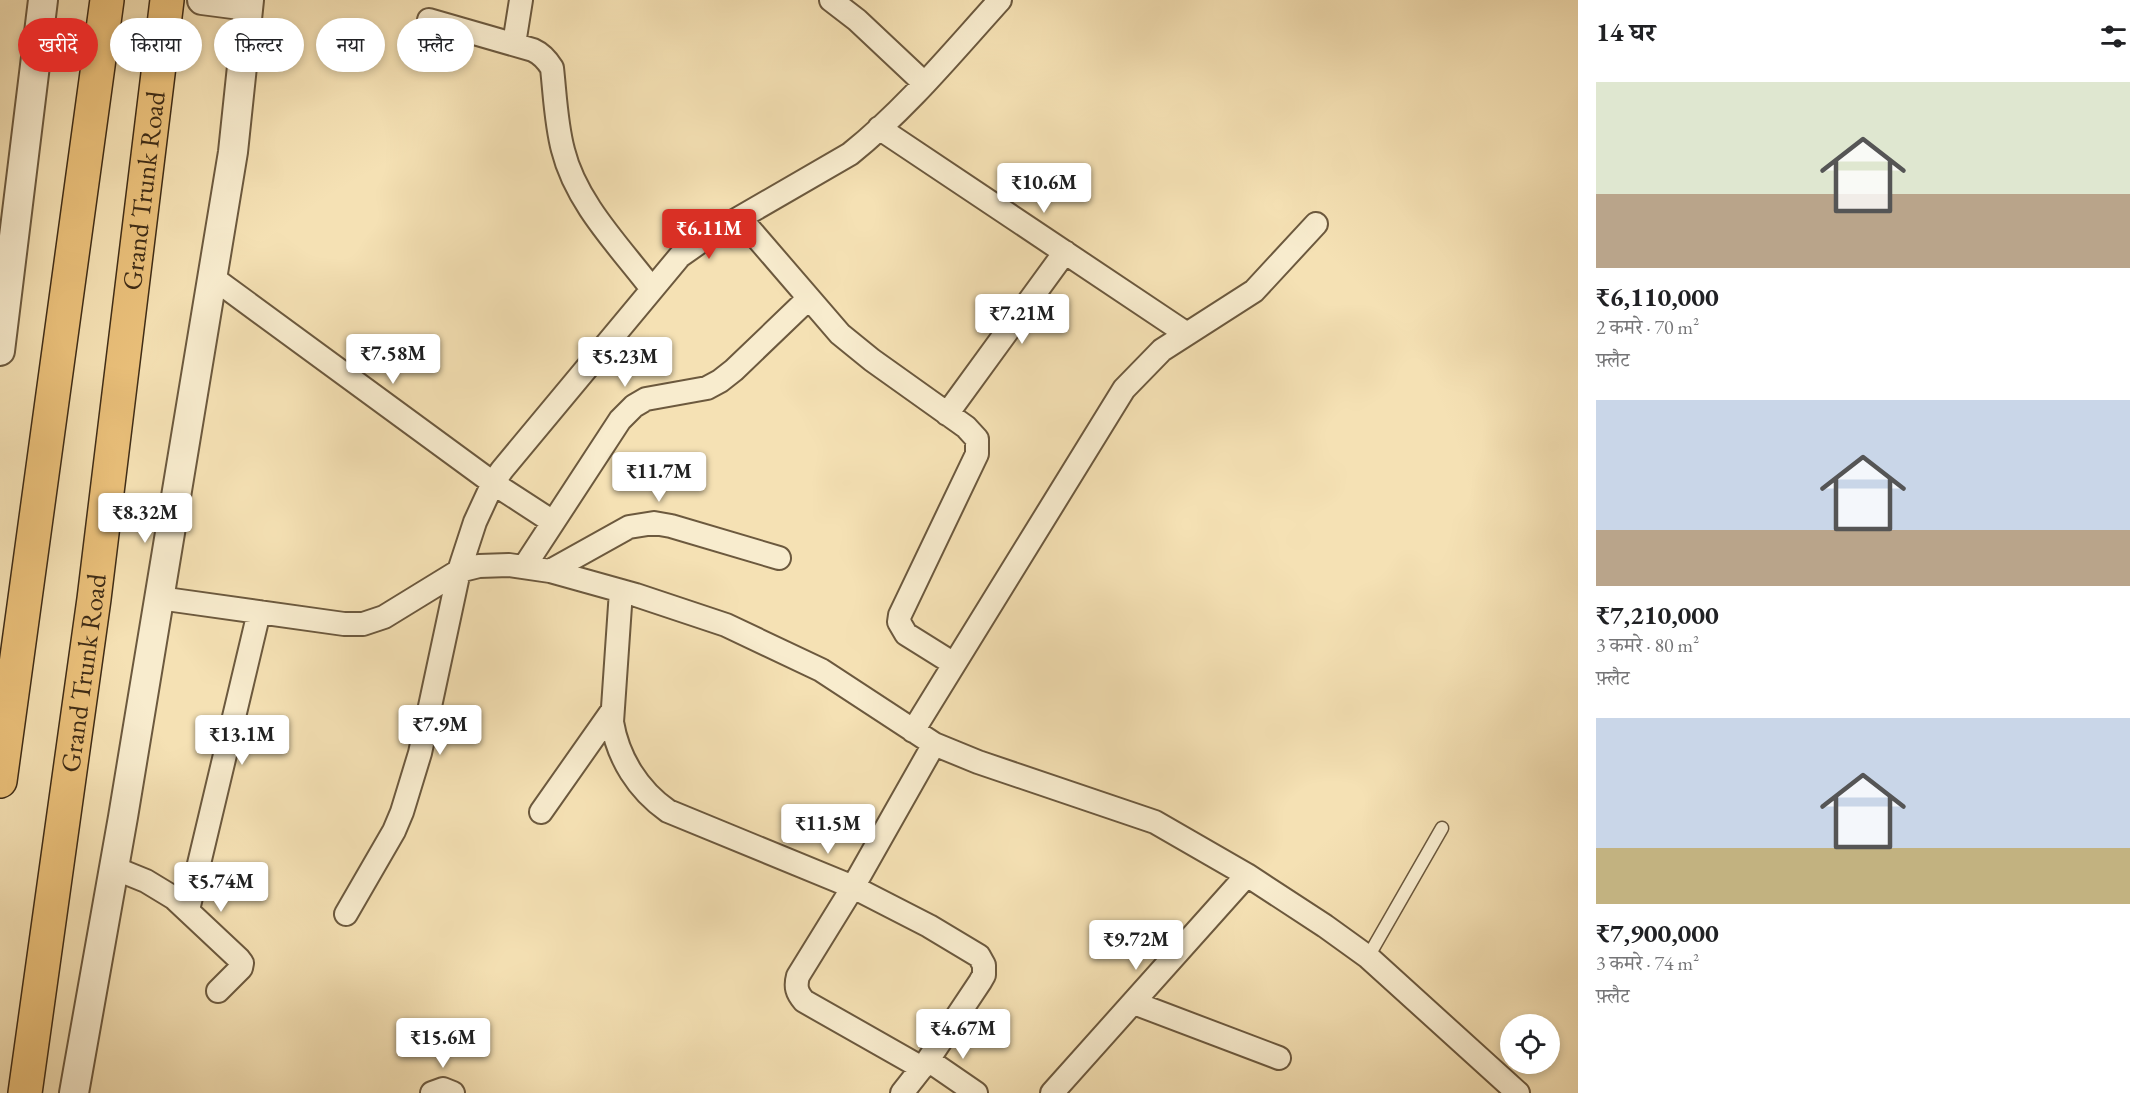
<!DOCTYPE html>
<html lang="hi">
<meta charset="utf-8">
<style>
:root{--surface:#fff;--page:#f2f2f2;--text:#202124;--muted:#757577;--accent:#d93025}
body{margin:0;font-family:"EB Garamond","Noto Serif Devanagari",serif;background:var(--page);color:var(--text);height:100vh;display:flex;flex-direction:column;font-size:22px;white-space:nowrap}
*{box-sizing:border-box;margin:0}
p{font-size:20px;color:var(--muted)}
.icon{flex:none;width:33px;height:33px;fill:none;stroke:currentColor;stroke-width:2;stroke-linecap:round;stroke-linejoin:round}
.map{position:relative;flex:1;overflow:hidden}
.drawer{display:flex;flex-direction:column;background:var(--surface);width:570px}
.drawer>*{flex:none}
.banner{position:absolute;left:18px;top:18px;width:570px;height:54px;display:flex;gap:12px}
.tools{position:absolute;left:1500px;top:1014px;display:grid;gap:12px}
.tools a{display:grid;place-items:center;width:60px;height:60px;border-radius:50%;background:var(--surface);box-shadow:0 3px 9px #0003;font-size:30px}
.price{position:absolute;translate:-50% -51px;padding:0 14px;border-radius:6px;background:#fff;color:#222;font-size:20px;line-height:39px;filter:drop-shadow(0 2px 3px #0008)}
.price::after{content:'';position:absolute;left:50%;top:36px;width:18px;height:14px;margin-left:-9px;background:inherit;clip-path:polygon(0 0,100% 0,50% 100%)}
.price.selected{background:var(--accent);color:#fff}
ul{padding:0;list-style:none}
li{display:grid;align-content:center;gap:12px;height:318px;padding:0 18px}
li span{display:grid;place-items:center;height:186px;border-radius:0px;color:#555}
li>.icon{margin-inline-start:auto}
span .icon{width:108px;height:108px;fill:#fffc;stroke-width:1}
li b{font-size:26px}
h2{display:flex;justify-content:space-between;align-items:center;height:72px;padding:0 18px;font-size:26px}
.tag{padding:0 21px;border-radius:27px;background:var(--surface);box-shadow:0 3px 9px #0003;font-size:21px;line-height:54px}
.tag.selected{background:var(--accent);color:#fff}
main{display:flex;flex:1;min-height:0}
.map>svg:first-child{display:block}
</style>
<main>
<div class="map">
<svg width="1578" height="1093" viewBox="0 0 1578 1093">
<rect width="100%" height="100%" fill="#f5e1b4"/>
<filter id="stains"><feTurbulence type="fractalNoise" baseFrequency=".00333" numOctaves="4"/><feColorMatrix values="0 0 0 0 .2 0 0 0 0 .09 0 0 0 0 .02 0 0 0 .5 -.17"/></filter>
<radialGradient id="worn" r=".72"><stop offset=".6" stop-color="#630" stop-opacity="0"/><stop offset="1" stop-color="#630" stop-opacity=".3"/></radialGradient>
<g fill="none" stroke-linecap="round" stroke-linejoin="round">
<g stroke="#6c593e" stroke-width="15">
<path id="service" d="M1368,957L1442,828"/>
</g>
<g stroke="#6c593e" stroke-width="26">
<path id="minor" d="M831,0L857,20L924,83
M429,20L533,50C542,54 547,60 552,68C555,95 556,124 563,150C576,203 620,247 652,289
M514,44L521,0
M879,128L1187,334
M740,218L840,334L872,360L966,427L977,439V454L900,615L899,622L906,634L954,664
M212,277L493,483L553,522
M947,414L1065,252
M524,567L620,420L634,406L646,399L707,388L720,381L734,370L809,298
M550,571L629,527L654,523L671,526L779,558
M621,591L612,722C618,758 638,790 668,811L853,887L929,926L979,956L984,965V975L980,982L928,1060L902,1093
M159,598L344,624H363L384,617L459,571L479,566L509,565L550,571L636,595L726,625L821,670L934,744L978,762L1155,822L1247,875L1325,926L1368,957L1518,1093
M913,731L1124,389L1162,350L1254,291L1316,224
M541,812L612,711
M114,868L146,881L174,898L239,959L242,963L241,968L218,991
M188,910L259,612
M346,914L394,831L402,812L420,753L459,571L475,522L493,483L502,470L680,256L710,235L850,154C906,109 952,53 1000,0
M1134,1003L1279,1058
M928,1060L976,1093
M922,1068L804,1001C797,993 795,987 798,976L853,887L934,744
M432,1093L443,1089L453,1093
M1052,1093L1247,875"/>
</g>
<g stroke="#6c593e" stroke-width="32">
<path id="tertiary" d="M202,0L248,6
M0,351L43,0
M74,1093L123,817L233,152L249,0"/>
</g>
<g stroke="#3f2c16" stroke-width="36">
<g id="trunk">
<path d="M0,781L107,0"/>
<path id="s1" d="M25,1093L94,599L167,0"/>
</g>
</g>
<use href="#service" stroke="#f8ecce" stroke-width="12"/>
<use href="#minor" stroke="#f8ecce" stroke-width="22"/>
<use href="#tertiary" stroke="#f8ecce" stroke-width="28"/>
<use href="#trunk" stroke="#eac07a" stroke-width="33"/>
</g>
<g text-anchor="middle" stroke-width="6" stroke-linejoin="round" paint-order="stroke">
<g font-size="27" fill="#3f2c16" stroke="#f8ecce">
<text dy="9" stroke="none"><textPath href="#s1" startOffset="910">Grand Trunk Road</textPath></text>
<text dy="9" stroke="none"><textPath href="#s1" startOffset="424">Grand Trunk Road</textPath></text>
</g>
</g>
<rect width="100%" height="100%" filter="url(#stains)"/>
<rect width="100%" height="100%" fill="url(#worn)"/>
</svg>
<div class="tools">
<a><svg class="icon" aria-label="locate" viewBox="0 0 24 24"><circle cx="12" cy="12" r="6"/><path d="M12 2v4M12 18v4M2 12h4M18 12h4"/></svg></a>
</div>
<b class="price" style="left:1044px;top:214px">₹10.6M</b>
<b class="price selected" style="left:709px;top:260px">₹6.11M</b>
<b class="price" style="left:1022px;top:345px">₹7.21M</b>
<b class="price" style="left:393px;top:385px">₹7.58M</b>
<b class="price" style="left:625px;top:388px">₹5.23M</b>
<b class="price" style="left:659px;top:503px">₹11.7M</b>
<b class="price" style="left:145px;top:544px">₹8.32M</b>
<b class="price" style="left:440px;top:756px">₹7.9M</b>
<b class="price" style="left:242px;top:766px">₹13.1M</b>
<b class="price" style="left:828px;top:855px">₹11.5M</b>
<b class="price" style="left:221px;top:913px">₹5.74M</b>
<b class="price" style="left:1136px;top:971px">₹9.72M</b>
<b class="price" style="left:963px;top:1060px">₹4.67M</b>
<b class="price" style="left:443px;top:1069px">₹15.6M</b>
<div class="banner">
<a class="tag selected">खरीदें</a>
<a class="tag">किराया</a>
<a class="tag">फ़िल्टर</a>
<a class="tag">नया</a>
<a class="tag">फ़्लैट</a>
</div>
</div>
<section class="drawer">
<h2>14 घर<svg class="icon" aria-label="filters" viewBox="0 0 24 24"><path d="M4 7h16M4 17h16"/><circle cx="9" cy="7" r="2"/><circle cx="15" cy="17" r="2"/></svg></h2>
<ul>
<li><span style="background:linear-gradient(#dfe7d0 60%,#b9a48a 0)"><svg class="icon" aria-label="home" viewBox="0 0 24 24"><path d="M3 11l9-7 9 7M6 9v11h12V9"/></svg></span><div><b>₹6,110,000</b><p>2 कमरे · 70 m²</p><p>फ़्लैट</p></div></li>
<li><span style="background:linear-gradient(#c9d6e8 70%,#b9a48a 0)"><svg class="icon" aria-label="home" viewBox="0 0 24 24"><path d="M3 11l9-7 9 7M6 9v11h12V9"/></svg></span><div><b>₹7,210,000</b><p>3 कमरे · 80 m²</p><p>फ़्लैट</p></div></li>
<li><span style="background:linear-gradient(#c9d6e8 70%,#c2b280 0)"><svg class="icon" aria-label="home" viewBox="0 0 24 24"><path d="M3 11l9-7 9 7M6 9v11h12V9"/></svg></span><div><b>₹7,900,000</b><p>3 कमरे · 74 m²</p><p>फ़्लैट</p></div></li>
</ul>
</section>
</main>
